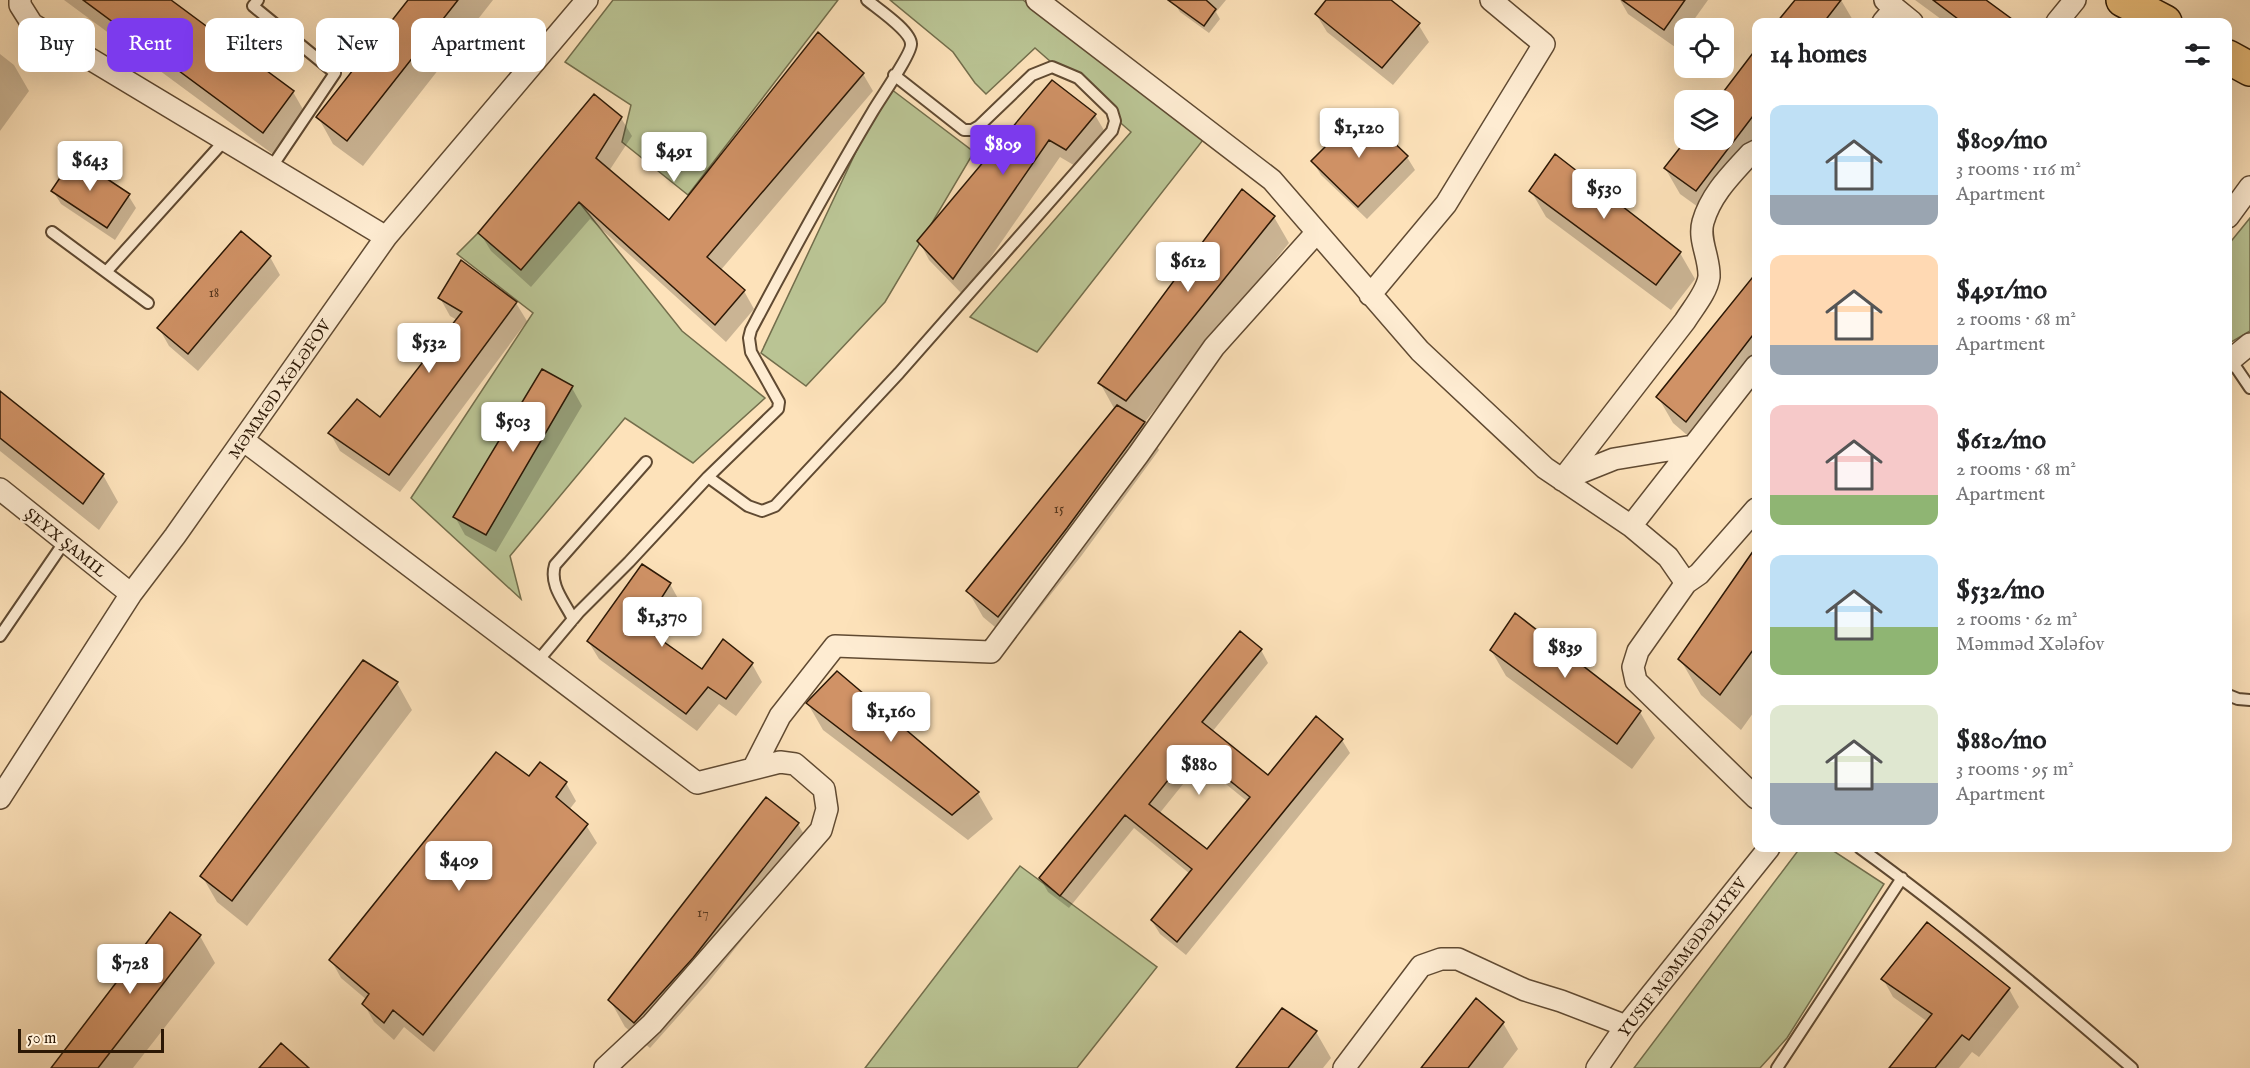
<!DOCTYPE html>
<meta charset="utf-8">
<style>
:root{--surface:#fff;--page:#f2f2f2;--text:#202124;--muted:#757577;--accent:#7c3aed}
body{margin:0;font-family:"IM FELL English",serif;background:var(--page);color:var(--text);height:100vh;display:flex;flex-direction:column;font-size:22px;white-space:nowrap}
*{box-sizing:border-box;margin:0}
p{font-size:20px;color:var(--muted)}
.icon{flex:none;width:33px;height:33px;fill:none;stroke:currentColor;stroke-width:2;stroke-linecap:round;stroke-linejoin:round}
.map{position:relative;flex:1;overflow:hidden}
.panel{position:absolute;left:1752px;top:18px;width:480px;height:834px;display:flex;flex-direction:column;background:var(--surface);border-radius:12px;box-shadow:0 6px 24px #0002}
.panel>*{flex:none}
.banner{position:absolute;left:18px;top:18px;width:570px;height:54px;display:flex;gap:12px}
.controls{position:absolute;left:1674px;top:18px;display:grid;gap:12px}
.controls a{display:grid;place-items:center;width:60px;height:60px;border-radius:12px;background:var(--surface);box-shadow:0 6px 24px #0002;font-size:30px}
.scale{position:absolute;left:18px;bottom:15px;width:146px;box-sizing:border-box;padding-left:6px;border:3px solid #2c1805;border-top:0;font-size:16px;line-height:21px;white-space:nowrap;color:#2c1805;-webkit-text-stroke:4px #feecd2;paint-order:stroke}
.price{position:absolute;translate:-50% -51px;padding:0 14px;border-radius:6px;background:#fff;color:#222;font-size:20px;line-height:39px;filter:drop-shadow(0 2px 3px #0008)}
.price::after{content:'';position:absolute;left:50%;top:36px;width:18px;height:14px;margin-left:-9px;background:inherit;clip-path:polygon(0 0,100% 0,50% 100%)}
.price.selected{background:var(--accent);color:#fff}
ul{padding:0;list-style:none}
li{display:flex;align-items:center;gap:18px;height:150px;padding:0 18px}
li span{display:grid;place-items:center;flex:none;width:168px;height:120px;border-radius:12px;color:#555}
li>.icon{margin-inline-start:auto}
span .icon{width:72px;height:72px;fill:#fffc;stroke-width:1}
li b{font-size:26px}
h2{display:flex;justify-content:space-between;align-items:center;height:72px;padding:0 18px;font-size:26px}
.tag{padding:0 21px;border-radius:12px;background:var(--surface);box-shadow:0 6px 24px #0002;font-size:21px;line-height:54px}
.tag.selected{background:var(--accent);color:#fff}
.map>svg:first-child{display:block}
</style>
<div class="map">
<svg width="2250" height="1068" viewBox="0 0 2250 1068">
<rect width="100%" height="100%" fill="#fde2ba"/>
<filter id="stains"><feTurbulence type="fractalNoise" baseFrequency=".00333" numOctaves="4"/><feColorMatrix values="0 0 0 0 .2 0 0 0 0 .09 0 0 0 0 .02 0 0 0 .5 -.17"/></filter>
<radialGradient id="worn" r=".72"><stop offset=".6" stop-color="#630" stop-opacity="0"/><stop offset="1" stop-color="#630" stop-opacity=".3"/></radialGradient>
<path fill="#bac494" stroke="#736e4c" stroke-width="1.5" d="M613,0H838L688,195L622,142L631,105L565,62Z
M890,0H1023L1203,140L1037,352L970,317L1131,132L1035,48L986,94L975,83L953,52Z
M887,86L974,152L885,302L806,386L761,353Z
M579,202L682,331L765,398L693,463L625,418L510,556L521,599L411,498L533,313L457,254L478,233Z
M2250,218V331L2228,344V245Z
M1800,848H1829L1884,884L1787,1038L1760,1068H1634Z
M1020,866L1157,967L1077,1068H865Z"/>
<path fill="#0003" fill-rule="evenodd" d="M64,0H168L293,92L308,118L278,158Z
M410,0H493L363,166L333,144L318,117Z
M1177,0H1226L1216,12L1220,19L1209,33L1180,12L1175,4Z
M1328,0H1389L1418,24L1429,42L1393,85L1327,32L1316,14Z
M1620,0H1708L1688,28H1684V33L1675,47L1628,14Z
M1797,0H1841L1854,22H1779Z
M1915,0H1984L2013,22H1945Z
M1756,51V157L1712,217L1680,194L1665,168L1688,140H1724V100H1718Z
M0,54L14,65L29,91L0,131Z
M863,74L873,91L720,271L744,291L754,309L726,342L590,219L531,287L491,251L480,233L621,118L632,136L609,171L669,222Z
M1052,82L1095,115L1105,132L1077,167L1060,157L964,296L929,260L919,241Z
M1407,157L1415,170L1367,219L1321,175L1313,162Z
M53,191L128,195L136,208L115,240L61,204Z
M1242,191L1274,217L1289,243L1144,423L1159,450L1082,555L1013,642L983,617L968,591L1115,410L1100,383Z
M1531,191L1680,253L1695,279L1671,310L1546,217Z
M270,257L280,275L198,371L169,346L159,328Z
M461,262L516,303L527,321L400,492L340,451L330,433L380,419L457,320L450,316L440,298Z
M1756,276V376L1701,447L1673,423L1658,397Z
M572,388L582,406L496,552L465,535L455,517Z
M0,393L103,475L118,502L99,530L0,451Z
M1756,549V709L1741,730L1701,695L1680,659Z
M670,584L680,602L657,639L702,671L752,664L762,682L736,716L719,704L697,731L599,659L588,641Z
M1515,615L1640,712L1655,738L1632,769L1506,676L1491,650Z
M1261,650L1268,663L1212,732L1268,777L1316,719L1342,740L1350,753L1186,955L1160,934L1152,921L1190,874L1134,828L1069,908L1048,892L1040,878ZM1200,763L1248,802L1208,851L1159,814Z
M837,673L978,793L993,819L968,840L823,730L808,704Z
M397,683L412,710L247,926L217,902L202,876Z
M530,778L566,783L576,801L569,810L586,825L597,843L434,1052L404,1027L394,1040L374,1022L364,1004L367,1000L341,978L331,960Z
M798,824L813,850L707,984L650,1048L625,1027L610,1000Z
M170,914L200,936L215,963L133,1068H53Z
M1883,979L2009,989L2019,1007L1979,1057L1972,1052L1959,1068H1891L1928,1022L1893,997Z
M1503,1023L1518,1049L1503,1068H1423Z
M1316,1032L1331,1058L1323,1068H1238Z"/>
<path fill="#d09266" stroke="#2c1805" stroke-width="1.5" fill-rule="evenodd" d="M83,0H171L294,91L263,133Z
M408,0H458L347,141L316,117Z
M1168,0H1206L1216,9L1204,26Z
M1326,0H1391L1420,23L1382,68L1315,14Z
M1622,0H1685L1664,30Z
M1795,0H1841L1824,22H1777Z
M1933,0H1986L2016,22H1962Z
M818,32L864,73L707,257L745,290L715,325L579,202L521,270L478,233L594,94L622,117L596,158L669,220Z
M1756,49V112L1696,191L1664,168L1686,140H1724V91Z
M1052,80L1096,114L1066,150L1049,140L953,279L917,241Z
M1361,111L1408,156L1358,207L1311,161Z
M1555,154L1681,252L1656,285L1529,191Z
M74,157L130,194L107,228L51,191Z
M1242,189L1275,216L1126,401L1098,383Z
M241,231L271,256L188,354L157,328Z
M461,260L517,302L389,475L328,433L357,399L380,417L462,312L438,298Z
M1756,273V331L1686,422L1656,397Z
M542,369L573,386L486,535L453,517Z
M0,391L104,474L83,504L0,438Z
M1117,405L1145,422L1067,528L998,617L966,591Z
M1756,547V646L1720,695L1678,659Z
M642,564L671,583L643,627L702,669L723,639L753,663L726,699L708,687L686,714L587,641Z
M1515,613L1641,711L1617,744L1490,650Z
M1240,631L1262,649L1202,722L1268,775L1316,716L1343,739L1177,942L1151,920L1192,869L1125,815L1060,896L1039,878ZM1192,750L1250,797L1207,849L1149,804Z
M363,660L398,682L232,901L200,876Z
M837,671L979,792L952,815L806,703Z
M496,752L529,776L540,762L567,782L556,797L588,824L423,1035L393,1010L384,1023L362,1004L369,994L329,960Z
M766,797L799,823L693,958L634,1023L608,1000Z
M170,912L201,935L98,1068H51Z
M1927,922L2010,988L1969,1040L1962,1035L1935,1068H1889L1932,1014L1881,979Z
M1476,998L1504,1022L1468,1068H1421Z
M1282,1008L1317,1031L1288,1068H1236Z
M281,1043L309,1068H259Z"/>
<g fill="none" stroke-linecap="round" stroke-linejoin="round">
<g stroke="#604a32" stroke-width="14">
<path id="lane" d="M258,0L253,6L335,73L271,168
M52,232L148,303
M106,272L225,140
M2231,360L2250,388
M708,477L748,506L762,511L775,506L899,373L1112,131L1115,121L1112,111L1078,78L1052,67L1032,75L979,126L972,130H964L894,75
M573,619C564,601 549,585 555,565L646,462
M0,636L65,541
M537,662L579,612L629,562L708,477L778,409L779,402L751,352L749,338L751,330C790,256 830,183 873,111C880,99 912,53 911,44C911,31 878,9 867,0
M2228,695L2238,699L2250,700
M1860,848C1954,916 2044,992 2132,1068
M1777,1068L1902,878"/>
</g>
<g stroke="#604a32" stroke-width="24">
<path id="street" d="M20,0V5L32,24L386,237
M1037,0L1272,180L1420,351L1545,468L1631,526L1668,557L1686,583L1638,651L1633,667L1636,681L1756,798
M1885,0L1912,22
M1883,22L1895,8
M2057,22L2075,0
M2228,217L2250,187
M1370,295L1446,204L1544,44L1491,0
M2228,362L2250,344
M243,440L697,783L780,762L795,764L824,789L827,809L821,830L652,1024L605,1068
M1564,479L1614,459L1693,446
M1562,480L1685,321C1693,308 1707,292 1709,277C1710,258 1698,240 1703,222C1711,194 1731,175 1750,154L1756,151
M0,489L131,594
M1631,526L1756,366
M1686,583L1699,574L1756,509
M754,767L780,716L835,646L991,652L1138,455L1214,347L1317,232
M0,798L131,594L175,536L386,237L587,0
M1344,1068L1421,966L1441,959H1458L1525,990L1561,1001L1626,1026
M1597,1068L1626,1026L1769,848"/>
</g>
<g stroke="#2c1805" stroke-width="36">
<path id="primary" d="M2123,0L2165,22
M2228,57L2250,69"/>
</g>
<use href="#lane" stroke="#feecd2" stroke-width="10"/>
<use href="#street" stroke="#feecd2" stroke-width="21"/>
<use href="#primary" stroke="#eec17d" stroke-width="33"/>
</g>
<g text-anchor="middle" stroke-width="4.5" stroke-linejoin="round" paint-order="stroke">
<g font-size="14" fill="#55361d">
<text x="214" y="297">18</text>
<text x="1059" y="513">15</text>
<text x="703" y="917">17</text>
</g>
<g font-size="16" fill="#2c1805" stroke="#feecd2">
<text transform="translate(279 389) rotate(-55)" y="6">MƏMMƏD XƏLƏFOV</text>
<text transform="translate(66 542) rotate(39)" y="6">ŞEYX ŞAMIL</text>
<text transform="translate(1682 957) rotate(-52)" y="6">YUSIF MƏMMƏDƏLIYEV</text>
</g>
</g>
<rect width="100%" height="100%" filter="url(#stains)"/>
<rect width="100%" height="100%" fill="url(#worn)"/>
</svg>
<div class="controls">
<a><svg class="icon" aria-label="locate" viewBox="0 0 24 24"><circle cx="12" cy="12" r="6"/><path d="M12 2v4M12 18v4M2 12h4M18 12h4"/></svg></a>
<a><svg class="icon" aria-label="layers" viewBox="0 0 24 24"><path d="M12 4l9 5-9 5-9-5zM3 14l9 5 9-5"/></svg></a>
</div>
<div class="scale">50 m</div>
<b class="price" style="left:1359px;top:159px">$1,120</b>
<b class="price selected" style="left:1003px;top:176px">$809</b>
<b class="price" style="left:674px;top:183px">$491</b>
<b class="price" style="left:90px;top:192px">$643</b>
<b class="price" style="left:1604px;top:220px">$530</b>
<b class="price" style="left:1188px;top:293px">$612</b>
<b class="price" style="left:429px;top:374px">$532</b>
<b class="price" style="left:513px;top:453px">$503</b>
<b class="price" style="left:662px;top:648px">$1,370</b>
<b class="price" style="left:1565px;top:679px">$839</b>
<b class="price" style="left:891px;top:743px">$1,160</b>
<b class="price" style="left:1199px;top:796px">$880</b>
<b class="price" style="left:459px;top:892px">$409</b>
<b class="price" style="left:130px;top:995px">$728</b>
<div class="banner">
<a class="tag">Buy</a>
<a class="tag selected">Rent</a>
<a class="tag">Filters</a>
<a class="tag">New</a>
<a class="tag">Apartment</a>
</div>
<section class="panel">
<h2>14 homes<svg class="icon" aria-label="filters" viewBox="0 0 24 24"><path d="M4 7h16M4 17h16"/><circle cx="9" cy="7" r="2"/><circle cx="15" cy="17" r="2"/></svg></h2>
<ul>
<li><span style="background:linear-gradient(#bfe0f5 75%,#9aa5b1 0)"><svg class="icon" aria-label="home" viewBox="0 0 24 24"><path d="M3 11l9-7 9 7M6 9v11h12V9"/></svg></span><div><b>$809/mo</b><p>3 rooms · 116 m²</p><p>Apartment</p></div></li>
<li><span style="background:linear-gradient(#ffd9b3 75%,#9aa5b1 0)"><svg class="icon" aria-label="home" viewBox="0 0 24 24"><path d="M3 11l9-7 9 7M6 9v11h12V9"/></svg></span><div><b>$491/mo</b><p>2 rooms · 68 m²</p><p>Apartment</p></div></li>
<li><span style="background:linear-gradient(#f6c9c9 75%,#8fb573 0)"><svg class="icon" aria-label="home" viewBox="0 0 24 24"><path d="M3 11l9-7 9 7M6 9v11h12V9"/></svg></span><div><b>$612/mo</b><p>2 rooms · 68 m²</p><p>Apartment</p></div></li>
<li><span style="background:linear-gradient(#bfe0f5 60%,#8fb573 0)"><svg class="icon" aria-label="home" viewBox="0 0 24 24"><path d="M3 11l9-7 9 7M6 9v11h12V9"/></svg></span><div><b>$532/mo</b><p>2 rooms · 62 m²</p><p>Məmməd Xələfov</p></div></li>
<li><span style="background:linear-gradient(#dfe7d0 65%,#9aa5b1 0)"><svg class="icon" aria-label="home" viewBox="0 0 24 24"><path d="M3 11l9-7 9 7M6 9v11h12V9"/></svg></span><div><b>$880/mo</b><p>3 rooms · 95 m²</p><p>Apartment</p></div></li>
</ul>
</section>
</div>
